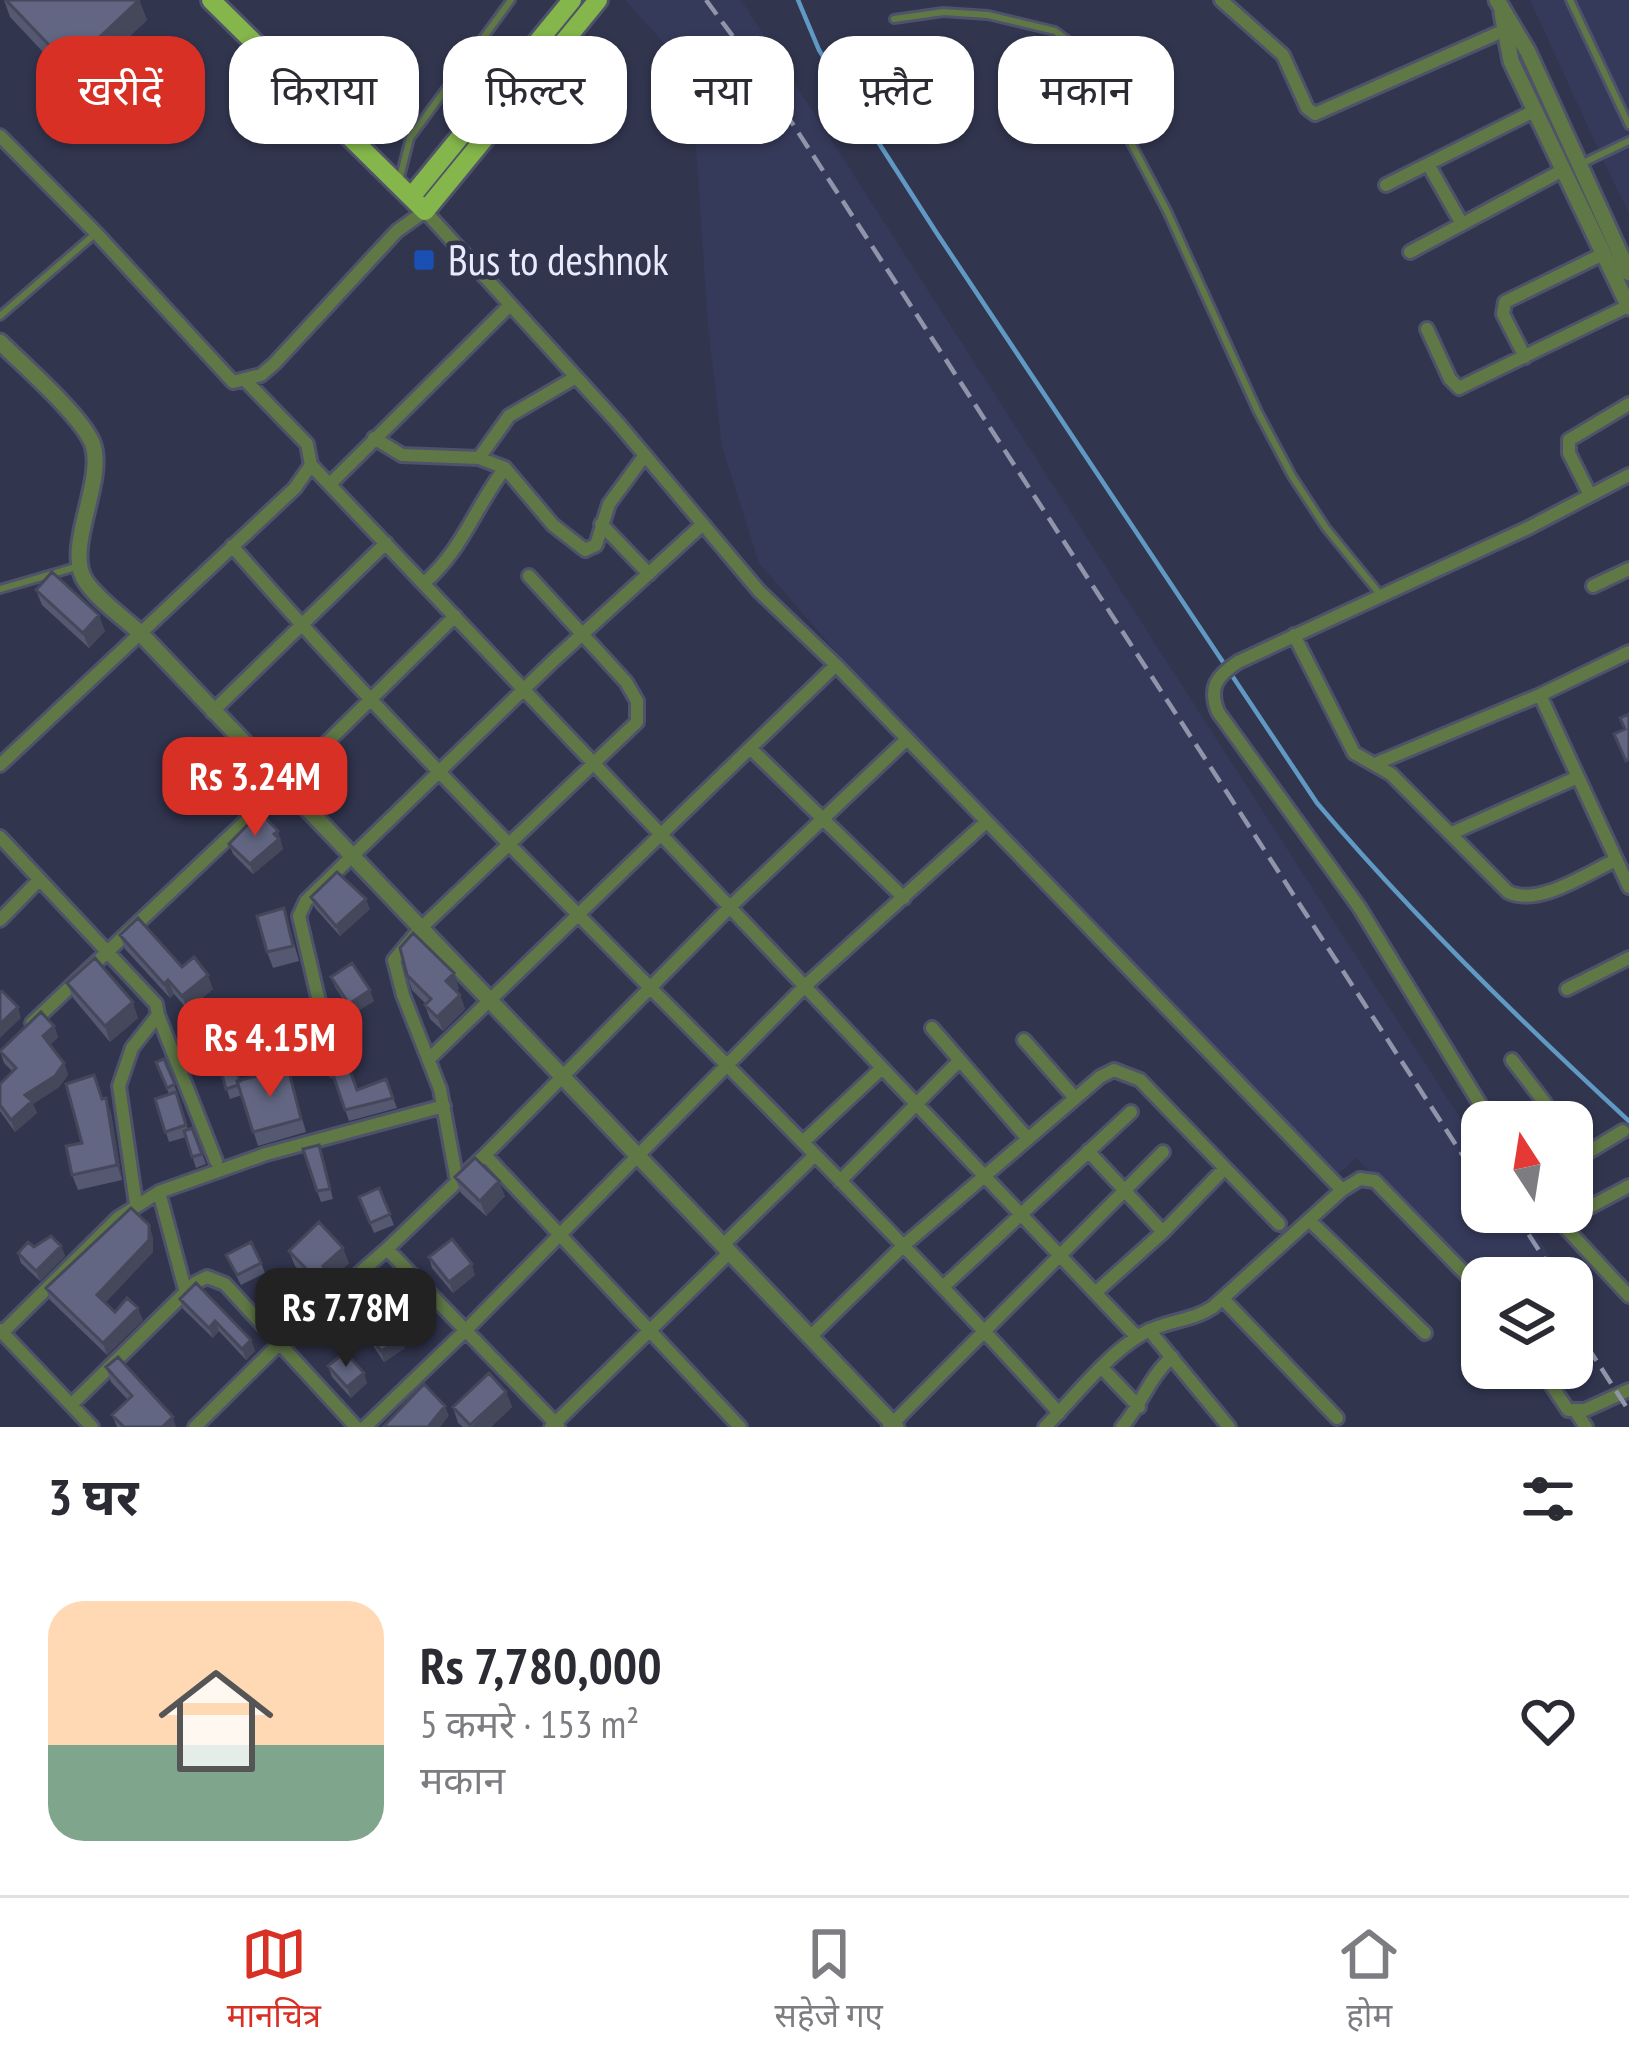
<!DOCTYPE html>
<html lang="hi">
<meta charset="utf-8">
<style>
:root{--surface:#fff;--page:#f7f7f7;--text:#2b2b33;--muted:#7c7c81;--line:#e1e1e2;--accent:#d93025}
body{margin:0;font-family:"PT Sans Narrow","Noto Sans Devanagari",sans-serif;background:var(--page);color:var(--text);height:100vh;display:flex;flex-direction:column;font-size:45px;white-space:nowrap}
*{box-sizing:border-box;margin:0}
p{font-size:39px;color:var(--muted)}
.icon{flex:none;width:66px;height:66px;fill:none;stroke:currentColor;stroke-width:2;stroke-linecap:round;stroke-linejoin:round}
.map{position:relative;height:1427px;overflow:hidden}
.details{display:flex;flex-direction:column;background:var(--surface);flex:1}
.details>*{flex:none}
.top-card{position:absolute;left:36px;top:36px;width:1557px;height:108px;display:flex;gap:24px}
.needle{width:78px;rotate:348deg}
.fabs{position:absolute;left:1461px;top:1101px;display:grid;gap:24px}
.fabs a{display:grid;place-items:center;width:132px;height:132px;border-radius:24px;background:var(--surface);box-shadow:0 3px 9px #0004;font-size:60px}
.price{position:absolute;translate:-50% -102px;padding:0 27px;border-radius:24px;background:var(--accent);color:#fff;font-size:39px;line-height:78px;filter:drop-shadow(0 3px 6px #0008)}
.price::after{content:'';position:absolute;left:50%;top:72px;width:36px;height:27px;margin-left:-18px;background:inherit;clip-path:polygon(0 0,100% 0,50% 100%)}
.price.on{background:#222;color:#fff}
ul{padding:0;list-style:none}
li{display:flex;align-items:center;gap:36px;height:300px;padding:0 48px}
li span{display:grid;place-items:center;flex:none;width:336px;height:240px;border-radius:36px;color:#555}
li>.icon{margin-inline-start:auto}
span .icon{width:144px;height:144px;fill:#fffc;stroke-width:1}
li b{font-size:51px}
h2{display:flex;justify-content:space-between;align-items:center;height:144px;padding:0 48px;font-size:51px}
.chip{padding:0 42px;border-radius:36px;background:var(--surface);box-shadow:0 3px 9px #0004;font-size:42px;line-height:108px}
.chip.on{background:var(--accent);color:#fff}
.tabs{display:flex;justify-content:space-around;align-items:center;height:168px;border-top:3px solid var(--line);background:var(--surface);font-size:33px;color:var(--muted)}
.tabs a{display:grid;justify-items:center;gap:6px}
.tabs .on{color:var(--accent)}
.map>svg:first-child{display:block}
</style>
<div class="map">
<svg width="1629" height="1427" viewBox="0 0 1629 1427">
<rect width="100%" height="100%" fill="#31354e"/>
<path fill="#363a5a" d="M625,0H740L745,6L1482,1152V1212H1521L1564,1278H1482V1282L1356,1158L1334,1178L862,682L759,563L722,447L708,325L695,132L673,53Z
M1530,0H1629V213L1610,175Z"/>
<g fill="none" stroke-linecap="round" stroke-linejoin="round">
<path stroke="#6099c4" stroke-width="4.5" d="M798,0L819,50L936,232L1317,803C1413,916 1520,1021 1629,1121"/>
<g stroke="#4e526a" stroke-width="12">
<path id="service" d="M1570,0L1629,125
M894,19L943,12L988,15L1055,31L1083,52L1167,211L1258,412L1292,476L1326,528L1379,593
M1583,163L1629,141
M399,181L410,138L511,0
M0,316L96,233
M0,589L76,567"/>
</g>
<g stroke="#4e526a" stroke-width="18">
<path id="minor" d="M1221,0L1283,55L1307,108L1315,114L1505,30
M0,136L96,233L233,382L261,375L274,364L397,231L425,211L617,422L759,591L836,665L1342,1190
M1428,164L1462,224
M1386,185L1534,111
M1410,252L1563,170
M1427,329L1450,379L1459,388L1628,306
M1525,357L1503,314L1505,302L1603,254
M374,438L402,455L479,458L505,468L553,525L585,550L596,545L609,504L645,455
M479,458L509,416L576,377
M311,465L1137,1337
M330,484L510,305
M1590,495L1569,453V440L1629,404
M601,524L649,574
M232,546C495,848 792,1116 1059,1413
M424,583C461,552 476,506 505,468
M1593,586L1629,569
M1294,635L1354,753L1391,774L1508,892C1539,907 1587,873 1616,860
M1540,695L1629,887
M212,712L386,543
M750,748L904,898
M1377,763L1540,695L1629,652
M0,765L295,488L311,465L307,444L246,381
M1452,833L1578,777
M0,837L156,1004L158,1015L132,1048L119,1086L136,1204
M0,920L38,881
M1567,989L1629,958
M158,1015L216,1161
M32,1023L283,786L455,616
M932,1028L1028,1139
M1024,1040L1075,1098
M430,1058L836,665
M1512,1060L1545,1103L1543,1111L1529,1122
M335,1070L299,916L306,901L554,660L703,524
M1491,1122L1359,907L1218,712C1208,687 1217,676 1238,662L1530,527L1629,475
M803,1142L882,1068
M1088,1151L1163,1232
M485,1155L740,1427
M1572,1162L1623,1131
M457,1181L440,1089L403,995L394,960L420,929L637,722V701L626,682L529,576
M840,1181L959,1061
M159,1192L186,1293
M1551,1212L1629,1296
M1309,1220L1425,1333
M1560,1223L1629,1186
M722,1246L815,1155
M387,1249L558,1426
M943,1287L1131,1112
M1095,1293L1163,1232L1225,1168
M1223,1299L1337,1418
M0,1330L92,1427
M1149,1330L1229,1427
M3,1332L118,1218L159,1192L266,1154L444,1106
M810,1337L903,1246L1100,1077L1114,1070L1140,1080L1279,1224
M1540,1368L1568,1410H1585L1629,1390
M1103,1369L1139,1407
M71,1405L195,1283L207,1277L225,1284L356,1427
M1576,1412L1586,1427
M195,1427L280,1343L387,1249L485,1155L730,907L907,739
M365,1427L466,1330L805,986L986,822
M551,1427L729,1253
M889,1427L1163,1152
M1045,1427C1075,1397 1105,1356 1142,1334C1165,1320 1191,1322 1213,1307L1342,1190L1360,1179L1375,1181L1482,1291
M1122,1427C1142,1404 1149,1377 1172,1357"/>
</g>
<g stroke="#4e526a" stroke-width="21">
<path id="tertiary" d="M1497,0L1528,52L1629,273
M1502,13L1511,61L1629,307
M0,342C22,364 84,418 93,445C105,483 63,550 86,582C99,601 123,617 140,633L896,1427"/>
</g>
<g stroke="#4e526a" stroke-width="24">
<path id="primary" d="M211,0L425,211L598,0
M411,197L572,0"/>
</g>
<use href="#service" stroke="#5f7846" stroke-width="6"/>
<use href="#minor" stroke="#5f7846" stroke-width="12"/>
<use href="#tertiary" stroke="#5f7846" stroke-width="15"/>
<use href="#primary" stroke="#84b64b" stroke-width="18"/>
<path stroke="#9195aa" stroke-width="4.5" stroke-dasharray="18 9" stroke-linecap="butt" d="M706,0L757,69L1482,1185
M1514,1212L1557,1278
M1572,1323L1629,1411"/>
</g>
<path fill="#545870" d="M4,0H139L147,20L76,87L10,17Z
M36,590L105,631L89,648L42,605Z
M282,841L280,842L283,849L253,874L233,854L229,844Z
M311,897L370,909L340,936L315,908Z
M284,908L299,961L273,968L267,952Z
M120,935L182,967L213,989L188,1010L174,994L170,998L125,949Z
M407,975L459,988L456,991L460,995L465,1009L443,1031L430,1019L425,1005L426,1004L412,990Z
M331,977L374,1001L353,1014L335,987Z
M67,983L138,1018L110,1042L73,998Z
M330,1007L361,1034L350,1041L334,1018Z
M54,1026L58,1037L50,1045L64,1063L68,1075L59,1087L33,1104L37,1113L15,1132L0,1111V1084L12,1071L4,1063L0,1051Z
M164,1059L178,1095L188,1130L192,1128L206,1164L196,1168L186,1137L169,1142L155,1099L169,1094L156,1062Z
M220,1068L240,1081L288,1068L306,1132L258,1146L242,1095L230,1099Z
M332,1072L357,1090L386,1079L397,1108L349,1121Z
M102,1099L111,1113L122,1180L78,1190L72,1175L82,1143Z
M319,1145L333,1199L321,1202L317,1191Z
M455,1177L505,1196L486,1216L461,1193Z
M379,1188L394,1225L374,1233L359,1197Z
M153,1237V1252L105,1303L115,1312L143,1320L107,1355L50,1300L46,1288Z
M61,1246L65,1256L40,1281L21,1263L18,1253L34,1247Z
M289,1251L349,1263L330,1281L331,1284L321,1293L295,1266Z
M226,1255L261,1263L265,1273L241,1285Z
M429,1257L475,1275L453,1293L432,1268Z
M331,1298L374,1322L405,1348L384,1362L366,1335L363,1338L335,1309Z
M180,1299L251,1340L255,1351L246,1360L219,1331L213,1338L183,1309Z
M328,1366L367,1383L351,1398L332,1377Z
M106,1367L176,1427H117L112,1415L128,1400L111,1382Z
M506,1392L512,1407L491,1427H463L458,1423L453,1407Z"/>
<path fill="#45475b" d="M139,0L147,20L76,87L69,66Z
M99,615L105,631L89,648L83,633Z
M278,831L283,849L253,874L250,864Z
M366,899L370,909L340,936L336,926Z
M454,973L459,988L451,995L446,981Z
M208,975L213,989L188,1010L182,996Z
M168,980L174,994L170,998L164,984Z
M370,990L374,1001L353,1014L349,1004Z
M460,995L465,1009L443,1031L437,1017Z
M133,1002L138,1018L110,1042L105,1026Z
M18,1007L21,1018L0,1038V1024Z
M357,1023L361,1034L350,1041L346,1031Z
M54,1026L58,1037L47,1048L43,1036Z
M64,1063L68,1075L59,1087L33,1104L37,1113L15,1132L11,1120L25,1095Z
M106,1098L111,1113L122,1180L117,1165Z
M499,1181L505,1196L486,1216L480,1201Z
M149,1225L153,1237V1252L101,1307L97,1295Z
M61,1246L65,1256L40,1281L36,1271Z
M343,1248L349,1263L330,1281L331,1284L321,1293L315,1278L323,1266Z
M472,1264L475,1275L453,1293L449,1282Z
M138,1308L143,1320L107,1355L103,1343Z
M215,1321L219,1331L213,1338L209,1328Z
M402,1338L405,1348L384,1362L381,1351Z
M251,1340L255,1351L246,1360L242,1349Z
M364,1373L367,1383L351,1398L347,1387Z
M506,1392L512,1407L491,1427H471Z
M445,1406L449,1416L440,1427H428Z
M173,1417L176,1427H162Z"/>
<path fill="#626682" stroke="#45475b" stroke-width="3" d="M6,0H139L69,66Z
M52,572L99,615L83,633L36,590Z
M1629,714V759L1626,761L1614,734L1625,729L1620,718Z
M260,812L278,831L274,834L279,839L250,864L229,844Z
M337,872L366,899L336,926L311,897Z
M284,908L293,946L267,952L257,916Z
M138,918L182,967L194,957L208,975L182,996L168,980L164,984L120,935Z
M413,933L454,973L446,981L460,995L437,1017L425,1005L431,999L407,975L400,948Z
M95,958L133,1002L105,1026L67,983Z
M352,963L370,990L349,1004L331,977Z
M2,991L18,1007L0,1024V992Z
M342,1000L357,1023L346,1031L330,1007Z
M41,1012L54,1026L43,1036L64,1063L55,1076L25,1095L32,1101L11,1120L0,1105V1084L16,1068L0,1051Z
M164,1059L175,1084L167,1088L156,1062Z
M234,1064L240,1081H237L238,1085L226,1089L220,1068Z
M288,1068L301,1119L253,1132L237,1081Z
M349,1068L357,1090L386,1079L393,1098L345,1110L332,1072Z
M94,1075L102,1099L106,1098L117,1165L72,1175L66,1146L82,1143L66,1084Z
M176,1092L186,1125L165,1132L155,1099Z
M192,1128L202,1154L192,1157L184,1131Z
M319,1145L330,1189L317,1191L303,1149Z
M475,1158L499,1181L480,1201L455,1177Z
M379,1188L390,1214L370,1223L359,1197Z
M131,1208L149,1225V1240L97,1295L115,1312L127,1298L138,1308L103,1343L46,1288Z
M319,1222L343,1248L323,1266L326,1269L315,1278L289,1251Z
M51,1236L61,1246L36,1271L18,1253L28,1242L34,1247Z
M452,1239L472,1264L449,1282L429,1257Z
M251,1242L261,1263L237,1275L226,1255Z
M196,1283L251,1340L242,1349L215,1321L209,1328L180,1299Z
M342,1289L374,1322L379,1317L402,1338L381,1351L363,1325L359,1328L331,1298Z
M345,1352L364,1373L347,1387L328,1366Z
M118,1357L173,1417L162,1427H124L112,1415L132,1396L106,1367Z
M489,1373L506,1392L470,1425L453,1407Z
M424,1384L445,1406L428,1427H383Z"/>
<rect fill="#1a4fb4" stroke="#31354e" stroke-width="4.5" x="412" y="248" width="24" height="24" rx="6"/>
<g text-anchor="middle" stroke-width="9" stroke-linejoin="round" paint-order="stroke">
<g font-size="42" fill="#e8ebfc" stroke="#31354e" text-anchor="start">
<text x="448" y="275">Bus to deshnok</text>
</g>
</g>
</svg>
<div class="fabs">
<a><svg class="needle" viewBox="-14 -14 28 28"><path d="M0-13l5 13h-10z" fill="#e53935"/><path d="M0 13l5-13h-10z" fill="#7c7c81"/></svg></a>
<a><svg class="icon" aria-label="layers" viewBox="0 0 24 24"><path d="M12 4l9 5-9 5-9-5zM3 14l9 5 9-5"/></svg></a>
</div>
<b class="price" style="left:255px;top:839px">Rs 3.24M</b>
<b class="price" style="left:270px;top:1100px">Rs 4.15M</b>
<b class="price on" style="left:346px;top:1370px">Rs 7.78M</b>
<div class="top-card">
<a class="chip on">खरीदें</a>
<a class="chip">किराया</a>
<a class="chip">फ़िल्टर</a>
<a class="chip">नया</a>
<a class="chip">फ़्लैट</a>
<a class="chip">मकान</a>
</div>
</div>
<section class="details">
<h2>3 घर<svg class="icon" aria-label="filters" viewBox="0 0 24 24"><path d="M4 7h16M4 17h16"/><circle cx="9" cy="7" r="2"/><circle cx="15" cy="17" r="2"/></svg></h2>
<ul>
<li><span style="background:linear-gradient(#ffd9b3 60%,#7fa58c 0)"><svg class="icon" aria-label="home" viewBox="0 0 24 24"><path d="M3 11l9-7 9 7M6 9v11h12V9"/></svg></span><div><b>Rs 7,780,000</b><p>5 कमरे · 153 m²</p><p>मकान</p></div><svg class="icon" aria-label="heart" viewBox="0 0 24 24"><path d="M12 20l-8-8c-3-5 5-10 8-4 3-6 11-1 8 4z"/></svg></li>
</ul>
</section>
<nav class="tabs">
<a class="on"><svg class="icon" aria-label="map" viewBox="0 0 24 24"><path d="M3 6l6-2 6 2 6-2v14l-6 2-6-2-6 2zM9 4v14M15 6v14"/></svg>मानचित्र</a>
<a><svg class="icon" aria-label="saved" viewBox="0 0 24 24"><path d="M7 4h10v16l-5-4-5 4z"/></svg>सहेजे गए</a>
<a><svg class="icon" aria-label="home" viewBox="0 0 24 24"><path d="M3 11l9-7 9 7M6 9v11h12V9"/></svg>होम</a>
</nav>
